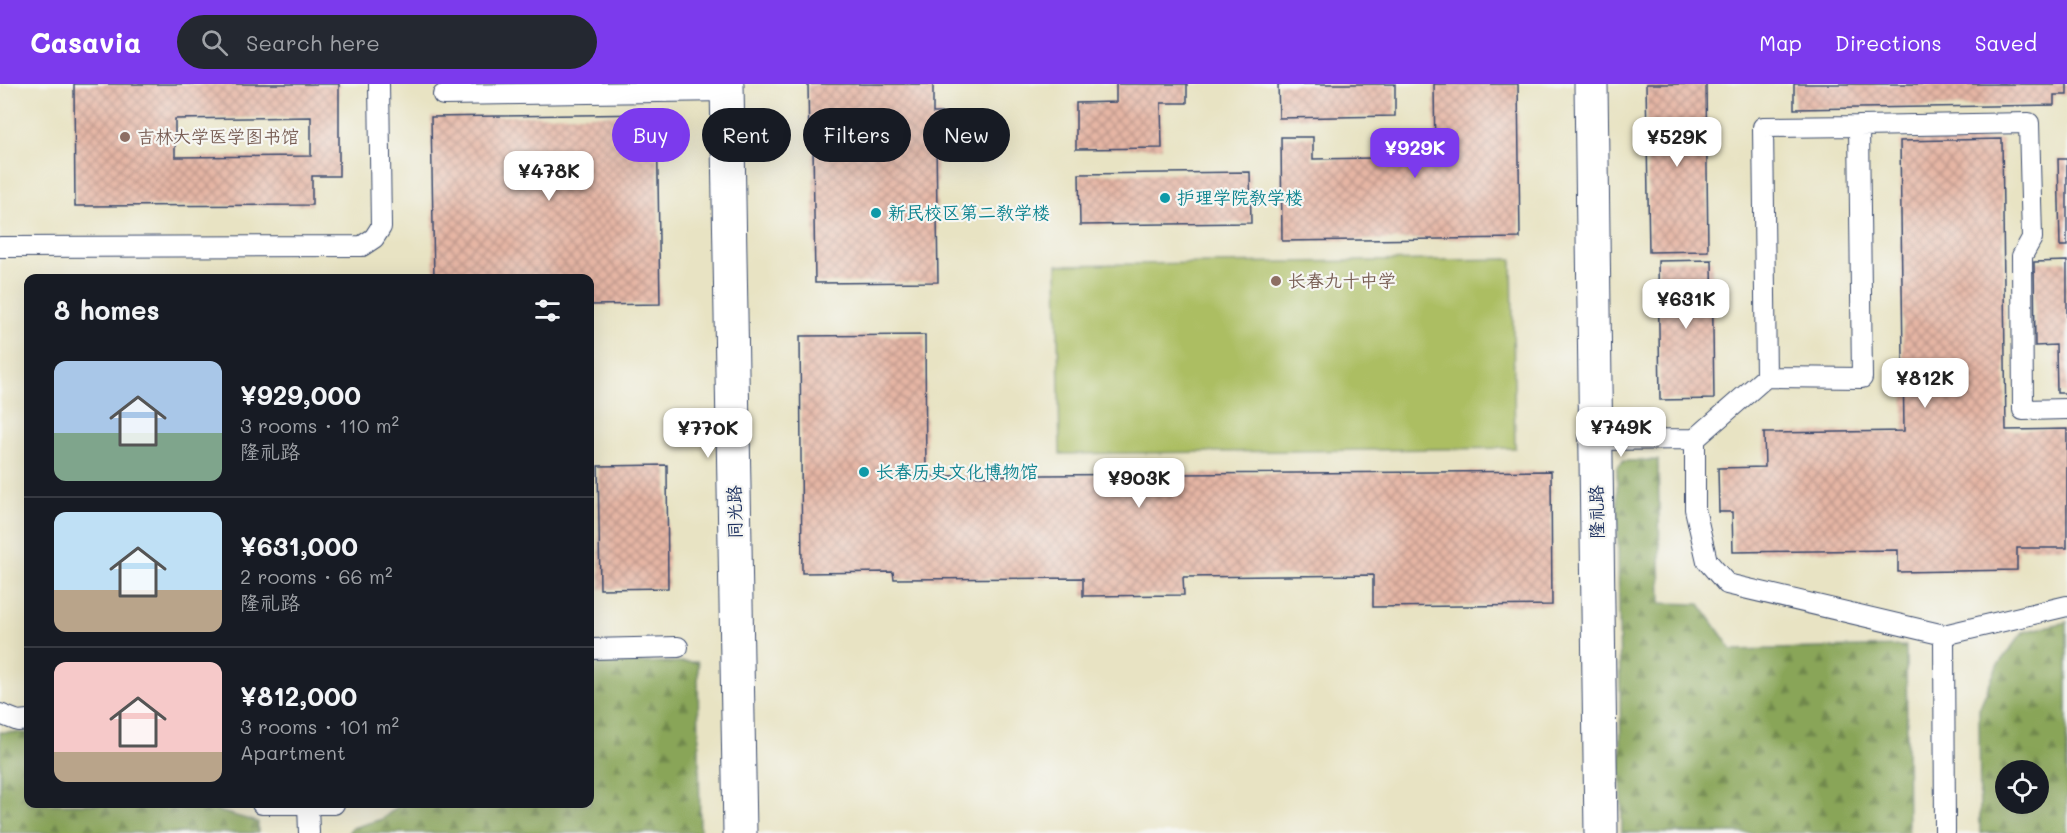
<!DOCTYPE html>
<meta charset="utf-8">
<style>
:root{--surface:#171b24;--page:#242831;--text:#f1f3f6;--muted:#9ea1a6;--line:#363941;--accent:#7c3aed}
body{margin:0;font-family:Mali,"LXGW WenKai TC",sans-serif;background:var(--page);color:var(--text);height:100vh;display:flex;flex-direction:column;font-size:22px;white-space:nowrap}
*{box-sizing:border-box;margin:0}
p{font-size:20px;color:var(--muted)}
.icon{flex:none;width:33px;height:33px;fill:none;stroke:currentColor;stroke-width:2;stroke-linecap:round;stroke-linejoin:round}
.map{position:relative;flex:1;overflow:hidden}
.panel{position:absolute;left:24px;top:190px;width:570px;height:534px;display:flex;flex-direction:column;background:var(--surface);border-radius:12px;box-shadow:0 6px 24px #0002}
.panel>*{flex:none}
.guide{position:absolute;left:612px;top:24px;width:570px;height:54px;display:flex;gap:12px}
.fabs{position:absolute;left:1995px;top:676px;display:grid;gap:12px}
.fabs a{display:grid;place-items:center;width:54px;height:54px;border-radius:50%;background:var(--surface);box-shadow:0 6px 24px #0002;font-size:30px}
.price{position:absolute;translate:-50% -51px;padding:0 14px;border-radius:12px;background:#fff;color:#222;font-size:20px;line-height:39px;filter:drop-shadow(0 2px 3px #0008)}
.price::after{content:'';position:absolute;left:50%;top:36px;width:18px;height:14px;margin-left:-9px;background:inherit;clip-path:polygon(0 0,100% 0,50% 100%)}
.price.selected{background:var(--accent);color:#fff}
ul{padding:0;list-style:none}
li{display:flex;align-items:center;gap:18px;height:150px;padding:0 30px}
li+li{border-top:2px solid var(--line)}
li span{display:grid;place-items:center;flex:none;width:168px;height:120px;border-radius:12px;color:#555}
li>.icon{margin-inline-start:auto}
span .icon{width:72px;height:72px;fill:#fffc;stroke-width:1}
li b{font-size:26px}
h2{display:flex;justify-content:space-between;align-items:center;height:72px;padding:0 30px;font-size:26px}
.pill{padding:0 21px;border-radius:27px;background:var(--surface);box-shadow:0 6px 24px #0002;font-size:21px;line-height:54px}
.pill.selected{background:var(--accent);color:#fff}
header{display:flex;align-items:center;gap:36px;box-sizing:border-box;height:84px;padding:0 30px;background:var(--accent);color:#fff}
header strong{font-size:28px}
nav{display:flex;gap:33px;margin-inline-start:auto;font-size:21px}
.search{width:420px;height:54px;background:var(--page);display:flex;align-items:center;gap:15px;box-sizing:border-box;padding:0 21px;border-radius:33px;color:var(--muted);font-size:22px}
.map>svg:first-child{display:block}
</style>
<header>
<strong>Casavia</strong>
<div class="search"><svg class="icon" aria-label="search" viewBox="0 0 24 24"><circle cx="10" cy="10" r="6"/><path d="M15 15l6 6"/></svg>Search here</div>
<nav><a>Map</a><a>Directions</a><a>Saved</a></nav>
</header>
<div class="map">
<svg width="2067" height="749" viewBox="0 0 2067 749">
<defs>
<pattern id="forest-firs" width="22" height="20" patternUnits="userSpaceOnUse" patternTransform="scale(1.5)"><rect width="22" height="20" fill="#89a558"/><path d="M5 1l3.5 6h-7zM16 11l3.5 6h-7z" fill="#6f874c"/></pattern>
<pattern id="building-cross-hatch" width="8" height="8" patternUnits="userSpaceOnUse" patternTransform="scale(1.5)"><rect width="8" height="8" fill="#e6b6a4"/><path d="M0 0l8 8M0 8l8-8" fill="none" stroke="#ba9489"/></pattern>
</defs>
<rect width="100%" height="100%" fill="#f6f6f2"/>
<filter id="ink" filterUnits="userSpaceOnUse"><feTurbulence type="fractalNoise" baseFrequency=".0167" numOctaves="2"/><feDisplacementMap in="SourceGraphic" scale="12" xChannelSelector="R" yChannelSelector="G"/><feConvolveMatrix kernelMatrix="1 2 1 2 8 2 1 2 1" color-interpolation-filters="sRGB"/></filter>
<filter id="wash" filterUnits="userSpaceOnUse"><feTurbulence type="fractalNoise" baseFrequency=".008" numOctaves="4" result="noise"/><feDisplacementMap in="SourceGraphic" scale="24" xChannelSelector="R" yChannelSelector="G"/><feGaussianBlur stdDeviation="1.35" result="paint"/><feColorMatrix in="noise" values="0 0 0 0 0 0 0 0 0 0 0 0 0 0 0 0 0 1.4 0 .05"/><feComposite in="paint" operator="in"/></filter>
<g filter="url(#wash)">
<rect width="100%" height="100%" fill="#e8e3c3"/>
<path fill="url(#forest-firs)" stroke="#526a5b" stroke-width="1.5" fill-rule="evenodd" d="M1658,376L1661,519L1700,520L1732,566L1906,562L1908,749H1622L1617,384L1624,377Z
M2067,538V749H1980L1979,625L1997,582L2023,548ZM2006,687H2038V720H2006Z
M698,578L700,749H348L352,744L382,735L401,720H590V579Z
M0,648L28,649V720H212L218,727L258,738V749H0Z"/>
<path fill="#acbe62" stroke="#647660" stroke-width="1.5" d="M1512,175L1515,364L1060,370L1057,181Z"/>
<g id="blocks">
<path fill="url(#building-cross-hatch)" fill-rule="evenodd" d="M74,0H339V92H312V121L75,122ZM311,33V72L175,73V35Z
M808,0H933V29H941V58H936L938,198L815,199L813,60H809Z
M1116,0H1187V19H1161L1162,64L1076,65V19L1116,18Z
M1278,0H1395V32L1279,34Z
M1434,0H1518L1520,154L1282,157L1281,53H1313V75L1435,73Z
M1646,0H1706L1708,167L1649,168Z
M1794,0H2067V11H2054V21L1794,25Z
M657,30L660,220L590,221V195H434L431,33Z
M2002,55L2006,346L2067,345V464H2017V486L1898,488V466L1733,468L1732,428H1719L1718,384L1765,383L1764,349L1904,347L1900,57Z
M2058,75H2067V162H2060Z
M1250,88L1251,139L1080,141L1079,90Z
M1712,176L1714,315L1660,316L1658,177Z
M2067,177V309H2057L2056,261L2035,262L2034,178Z
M925,251L926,392L1551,387L1552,521L1373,523V491L1183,493L1184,511L1083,512V494L894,495L893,488L802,489L800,252Z
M667,381L668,504L600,505L598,382Z"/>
</g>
</g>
<g filter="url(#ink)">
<use href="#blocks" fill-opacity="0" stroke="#3a4a6d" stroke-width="1.5"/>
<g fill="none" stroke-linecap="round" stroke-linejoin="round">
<g stroke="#3a4a6d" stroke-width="22">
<path id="lane" d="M443,11L727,7
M0,163L362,162L374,154L381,143L379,0
M1766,293L1763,43L1859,42
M1695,355L1766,293L1862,294L1859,42L2029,39L2032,154L2022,172L2023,326L2067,325
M1596,356L1695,355V425L1707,477L1727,500L1944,551L1945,749
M1944,551L2067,522
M590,565L678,563
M0,630L18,637L28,636
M262,720H334
M308,720L309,749"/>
</g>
<g stroke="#3a4a6d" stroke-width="35">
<path id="secondary" d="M727,0L740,749
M1591,0L1601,749"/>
</g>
<use href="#lane" stroke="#fff" stroke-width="20"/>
<use href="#secondary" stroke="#fff" stroke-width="33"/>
</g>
</g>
<g fill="#8d6e63" stroke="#f6f6f2" stroke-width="2">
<circle cx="125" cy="53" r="6"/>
<circle cx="1276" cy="197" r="6"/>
</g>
<g fill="#0f9aa8" stroke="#f6f6f2" stroke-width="2">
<circle cx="1165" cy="114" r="6"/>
<circle cx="876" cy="129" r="6"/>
<circle cx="864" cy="388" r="6"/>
</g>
<g text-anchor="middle" stroke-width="4.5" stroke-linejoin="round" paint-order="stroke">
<g font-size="18" fill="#785e54" stroke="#f6f6f2" text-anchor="start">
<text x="137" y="59">吉林大学医学图书馆</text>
<text x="1288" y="203">长春九十中学</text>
</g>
<g font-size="18" fill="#0d838f" stroke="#f6f6f2" text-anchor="start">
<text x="1177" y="120">护理学院教学楼</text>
<text x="888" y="135">新民校区第二教学楼</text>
<text x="876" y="394">长春历史文化博物馆</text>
</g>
<g font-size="18" fill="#1b2f5e" stroke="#f6f6f2">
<text transform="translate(735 428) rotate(-91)" y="6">同光路</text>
<text transform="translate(1597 428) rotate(-91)" y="6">隆礼路</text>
</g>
</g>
</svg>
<div class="fabs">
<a><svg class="icon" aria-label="locate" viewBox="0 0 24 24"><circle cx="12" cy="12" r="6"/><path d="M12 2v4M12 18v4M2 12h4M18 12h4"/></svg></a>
</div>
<b class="price" style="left:1677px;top:84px">¥529K</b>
<b class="price selected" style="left:1415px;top:95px">¥929K</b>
<b class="price" style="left:549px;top:118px">¥478K</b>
<b class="price" style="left:1686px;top:246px">¥631K</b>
<b class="price" style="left:1925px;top:325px">¥812K</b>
<b class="price" style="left:1621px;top:374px">¥749K</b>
<b class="price" style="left:708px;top:375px">¥770K</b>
<b class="price" style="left:1139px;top:425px">¥903K</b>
<div class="guide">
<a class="pill selected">Buy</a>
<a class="pill">Rent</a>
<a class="pill">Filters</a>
<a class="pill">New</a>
</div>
<section class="panel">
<h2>8 homes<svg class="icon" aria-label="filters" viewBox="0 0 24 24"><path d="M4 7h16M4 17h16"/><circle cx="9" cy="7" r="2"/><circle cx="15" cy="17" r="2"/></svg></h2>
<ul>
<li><span style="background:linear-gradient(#a9c7e8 60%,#7fa58c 0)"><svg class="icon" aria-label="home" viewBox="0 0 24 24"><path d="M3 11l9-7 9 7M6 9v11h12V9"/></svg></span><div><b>¥929,000</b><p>3 rooms · 110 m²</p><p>隆礼路</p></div></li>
<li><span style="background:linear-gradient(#bfe0f5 65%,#b9a48a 0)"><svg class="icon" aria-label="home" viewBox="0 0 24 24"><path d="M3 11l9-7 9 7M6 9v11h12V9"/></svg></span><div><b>¥631,000</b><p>2 rooms · 66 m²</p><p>隆礼路</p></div></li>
<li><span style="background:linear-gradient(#f6c9c9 75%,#b9a48a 0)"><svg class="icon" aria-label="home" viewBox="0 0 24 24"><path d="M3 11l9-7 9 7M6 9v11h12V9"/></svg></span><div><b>¥812,000</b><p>3 rooms · 101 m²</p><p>Apartment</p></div></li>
</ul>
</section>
</div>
